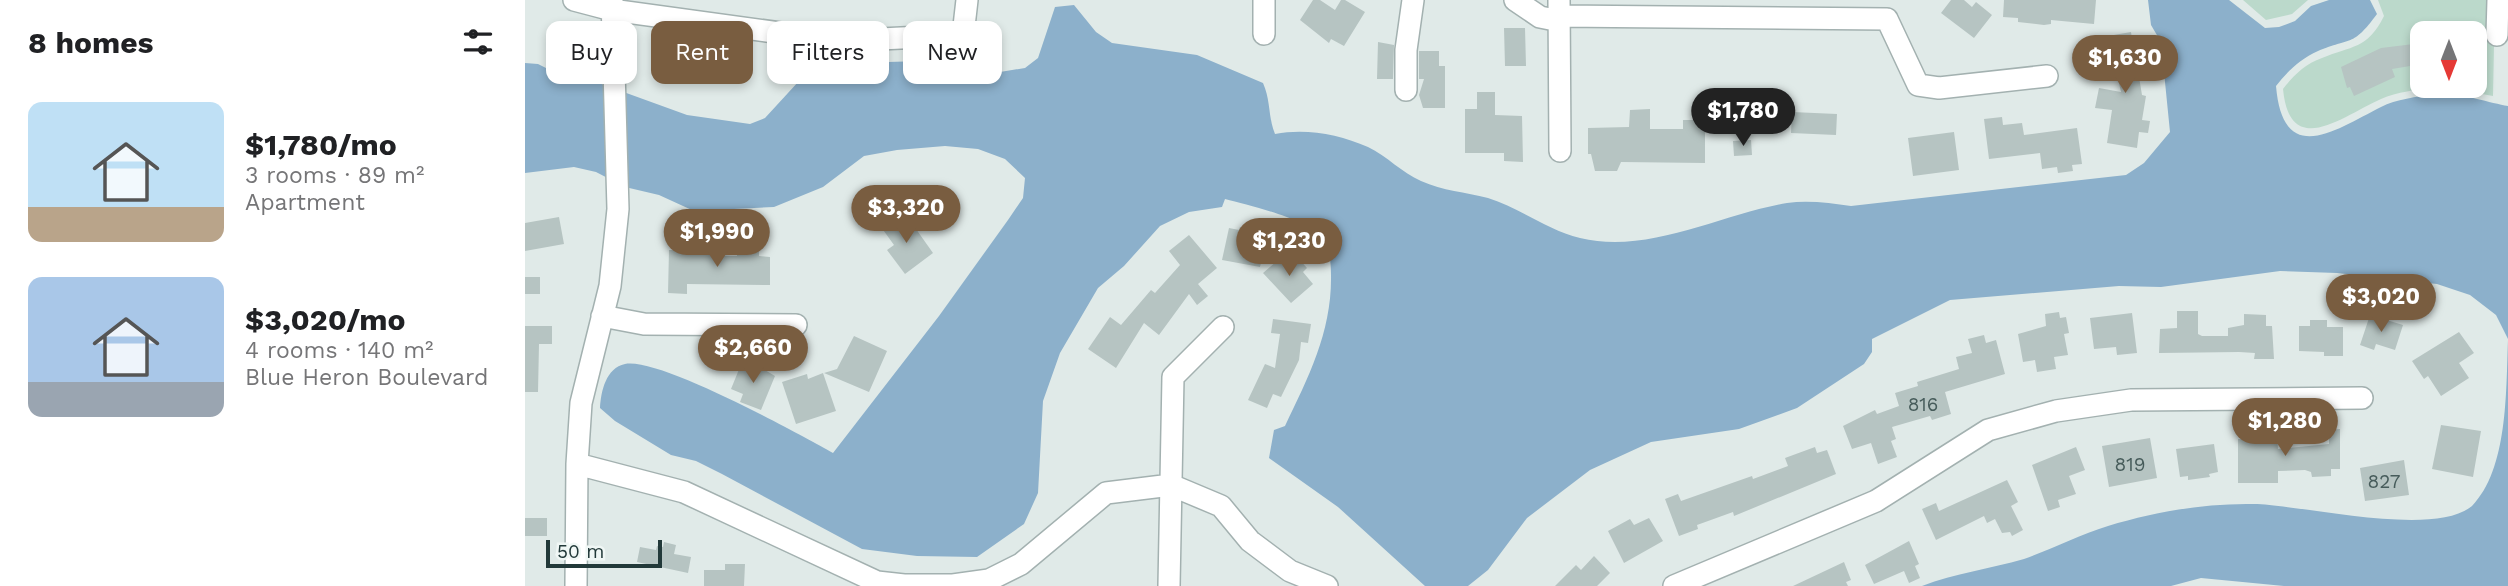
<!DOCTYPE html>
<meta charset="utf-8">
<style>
:root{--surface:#fff;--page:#f2f2f2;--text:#202124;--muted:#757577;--accent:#795d40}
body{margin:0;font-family:"Work Sans",sans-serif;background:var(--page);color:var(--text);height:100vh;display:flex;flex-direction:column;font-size:26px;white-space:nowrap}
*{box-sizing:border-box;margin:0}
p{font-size:23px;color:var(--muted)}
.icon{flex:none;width:38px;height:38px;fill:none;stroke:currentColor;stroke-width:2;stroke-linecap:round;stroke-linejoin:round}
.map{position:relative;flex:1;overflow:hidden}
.side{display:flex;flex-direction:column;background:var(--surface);width:525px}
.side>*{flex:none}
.top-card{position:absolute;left:21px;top:21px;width:665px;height:63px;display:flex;gap:14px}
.needle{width:46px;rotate:180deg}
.fabs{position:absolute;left:1885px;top:21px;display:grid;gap:14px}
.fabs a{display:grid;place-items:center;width:77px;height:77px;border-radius:14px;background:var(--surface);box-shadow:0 4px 10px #0003;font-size:35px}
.scale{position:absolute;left:21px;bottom:18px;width:116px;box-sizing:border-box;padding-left:7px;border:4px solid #223939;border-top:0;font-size:19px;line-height:24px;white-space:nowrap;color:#223939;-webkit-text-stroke:5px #f0f7f5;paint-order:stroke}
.price{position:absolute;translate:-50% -60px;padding:0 16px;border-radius:24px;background:var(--accent);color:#fff;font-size:23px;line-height:46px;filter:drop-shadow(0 2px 4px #0008)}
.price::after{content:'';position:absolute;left:50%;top:42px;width:21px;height:16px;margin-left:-10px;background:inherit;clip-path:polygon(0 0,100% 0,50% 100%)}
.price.selected{background:#222;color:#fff}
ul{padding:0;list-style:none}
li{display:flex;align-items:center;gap:21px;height:175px;padding:0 28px}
li span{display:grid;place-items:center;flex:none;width:196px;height:140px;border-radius:14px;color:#555}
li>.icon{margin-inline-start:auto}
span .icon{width:84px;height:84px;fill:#fffc;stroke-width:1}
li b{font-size:30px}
h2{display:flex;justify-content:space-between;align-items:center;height:84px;padding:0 28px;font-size:30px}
.pill{padding:0 24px;border-radius:14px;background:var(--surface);box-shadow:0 4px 10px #0003;font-size:24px;line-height:63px}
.pill.selected{background:var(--accent);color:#fff}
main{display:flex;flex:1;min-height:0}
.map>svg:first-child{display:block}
</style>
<main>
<section class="side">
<h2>8 homes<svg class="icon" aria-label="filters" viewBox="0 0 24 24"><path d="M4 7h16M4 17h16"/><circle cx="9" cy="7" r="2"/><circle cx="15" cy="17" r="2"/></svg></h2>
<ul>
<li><span style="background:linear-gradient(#bfe0f5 75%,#b9a48a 0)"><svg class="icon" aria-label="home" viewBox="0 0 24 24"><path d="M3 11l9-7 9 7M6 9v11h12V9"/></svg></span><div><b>$1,780/mo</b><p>3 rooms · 89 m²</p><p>Apartment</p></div></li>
<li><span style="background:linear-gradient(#a9c7e8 75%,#9aa5b1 0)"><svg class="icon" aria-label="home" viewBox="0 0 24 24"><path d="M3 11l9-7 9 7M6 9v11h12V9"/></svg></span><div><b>$3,020/mo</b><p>4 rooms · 140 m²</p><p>Blue Heron Boulevard</p></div></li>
</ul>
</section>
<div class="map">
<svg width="1983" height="586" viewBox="0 0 1983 586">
<rect width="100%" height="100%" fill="#e0eae8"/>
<path fill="#bbd9cb" d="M1718,0H1783L1767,14L1741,20Z
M1853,0H1965L1964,43L1969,44L1968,96L1914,86H1950V33H1897V86H1909C1892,90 1872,92 1856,99C1819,115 1765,161 1758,89C1769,75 1780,64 1797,58C1826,46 1843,49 1859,16Z"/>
<path fill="#8cb0cb" d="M1623,0H1704L1740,28L1754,27L1770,21L1786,6L1804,0H1845L1852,14C1827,48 1826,37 1793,51C1775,59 1763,71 1751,86C1758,169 1812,129 1856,107C1871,99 1892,97 1909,94C1927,90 1964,103 1983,106V339L1971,315L1945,295L1912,284L1812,273L1755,271L1636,287L1594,286L1425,300L1347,339V352L1339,364L1272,408L1214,429L1126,442L1065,470L1002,518L963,570L943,586H900L813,507L744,458L749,430L760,426C784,376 807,331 806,275C806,265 805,247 798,239C781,218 726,206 700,199L697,207L664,212L635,226L599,266L573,288L535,353L518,401L513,493L499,524L452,557L392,556L337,549L197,474L171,461L146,455L90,421L75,408C76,391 81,368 100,364C134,357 272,433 308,453L414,316L483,220L498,198L500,178L480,159L453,149L420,146L372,150L339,156L298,187L249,207L169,211L134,195L100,187L71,172L49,167L0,173V63L13,64L41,78H60L162,115L225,124L240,118L274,81L307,68L329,63L397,61L475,72L500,68L513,58L530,7L549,5L571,32L587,43L672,55L738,83C746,101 743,117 750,134C780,128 814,134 843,147C862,156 877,173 896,181C918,191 940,192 963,198C995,208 1022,230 1055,238C1123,255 1196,214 1262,203C1283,200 1305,203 1326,206L1601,175L1619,163L1645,132L1636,42L1626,25Z
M1983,340V586H1759L1676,578L1646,586H1397C1430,573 1465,569 1499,559C1527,549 1554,535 1583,526C1629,512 1680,503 1729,504C1778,505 1909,538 1947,506C1983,469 1981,392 1983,340Z"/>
<path fill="#b6c4c2" d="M788,0H795L810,10L816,0H820L840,12L819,46L806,39L804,43L775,20Z
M1426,0H1439L1447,7L1451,2L1467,15L1449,38L1416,13Z
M1479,0H1571L1569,24L1526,20V24L1519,25L1493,22V18L1478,17Z
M979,28H1000L1001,66H980Z
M1606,32L1610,58L1618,56L1620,70L1613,71L1617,95L1621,96L1617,120L1625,121L1623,133L1614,132L1612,148L1582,143L1587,110L1570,108L1574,88L1596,92L1583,36Z
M853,42L869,45L868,79H852Z
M1897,43V64L1867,69L1870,77L1829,96L1825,87L1822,88L1816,67L1856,48Z
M894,51H914V66H920V108H898L894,95L899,79H894Z
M952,92H970V115L997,116L998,162L979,161V153H940V109H952Z
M1125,109V129H1158V120H1180V163L1096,162L1092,171H1070L1066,154H1063V128L1104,127L1105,110Z
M1267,112L1312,114L1311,135L1266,133Z
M1477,117L1478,125L1497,123L1499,135L1552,128L1557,164L1547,165L1548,171L1533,173L1532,167L1517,169L1515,153L1464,159L1459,119Z
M1429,132L1434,170L1388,176L1383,138Z
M1226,140L1227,155L1209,156L1208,141Z
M373,215L386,233L391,229L408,253L380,274L362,250L369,245L356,227Z
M34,217L39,244L0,251V223Z
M715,227L743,233L735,267L697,260L704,228L714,230Z
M664,235L692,268L673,284L683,296L672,305L664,294L634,335L619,323L591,368L563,349L585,317L596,325L626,290L630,293L655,265L644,251Z
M212,248H234V256L245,257V285L162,284V294L143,293L144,250H188V256H212Z
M760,254L768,263L773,258L782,268L778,272L788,284L766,303L738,273Z
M0,277H15V294H0Z
M1652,311H1673V334L1677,336H1703V328L1719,325V314L1741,315V326H1747L1749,359H1729L1730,353L1714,352L1634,353L1635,329L1652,328Z
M1534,312L1535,318L1541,317L1544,333L1539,334L1543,355L1529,357L1531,369L1512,372L1510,360L1498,362L1493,334L1521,326L1520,314Z
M1607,313L1612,353L1592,355L1591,347L1569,349L1565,318Z
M1845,315L1878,325L1870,350L1851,344L1849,350L1835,345Z
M748,319L786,324L783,343L776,342L774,360L756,397L748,394L742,408L723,400L740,364L750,368L755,334L746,333Z
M1785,320H1802V327H1818V356H1799V352L1774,351V326H1785Z
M0,326H27V344H14L13,392H0Z
M1934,332L1949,353L1934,363L1944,378L1916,396L1903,376L1899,379L1887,361Z
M1459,335L1461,343L1471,340L1480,374L1420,392L1426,414L1407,420L1405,416L1367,427L1371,439L1366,441L1372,457L1353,464L1346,443L1327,449L1318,426L1350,410L1352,414L1374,406L1370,393L1393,386L1392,382L1434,369L1431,357L1447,353L1443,339Z
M329,336L362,351L344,392L299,373L312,369Z
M217,362L230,364L250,376L236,410L215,402L218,394L206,389Z
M298,373L311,411L271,424L257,382L282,374L283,379Z
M1738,425H1751L1753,449L1804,444V430L1815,429V469H1806V476L1787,477L1786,472L1780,470L1753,471V483H1713V439H1738Z
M1916,425L1956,431L1948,477L1907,469Z
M1625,438L1632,478L1584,487L1577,446Z
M1689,444L1693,472L1684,474L1685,477L1663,480V476L1655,477L1651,449Z
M1290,447L1292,453L1302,450L1311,474L1209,516L1208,512L1172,525L1173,529L1154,536L1140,499L1153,494L1156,501L1227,476L1228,479L1263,466L1260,458Z
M1551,447L1560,470L1544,476L1551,494L1533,500L1535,507L1523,511L1507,465Z
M1879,460L1884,495L1840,501L1835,468Z
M1482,480L1493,502L1486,506L1498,530L1487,536L1485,532L1477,533L1470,519L1462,523L1459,516L1411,540L1397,509L1411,503L1414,511Z
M0,518H22V536H0Z
M1124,518L1138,541L1099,563L1083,531L1105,519L1109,525Z
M1384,541L1394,564L1390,566L1395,578L1384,583L1379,571L1349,584L1340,565Z
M139,542L151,545L149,554L166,557L163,573L112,562L115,547L131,550L132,546L138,547Z
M1069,556L1085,573L1072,586H1030L1051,565L1056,570Z
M1319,562L1326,580L1321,582L1323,586H1268Z
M200,564H220L219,586H179V570H200Z"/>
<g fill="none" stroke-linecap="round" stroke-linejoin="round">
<g stroke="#a3b1b0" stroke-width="24">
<path id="minor" d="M49,0L87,10L314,41L438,35L442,0
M739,0V34
M990,0L1015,17L1035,21
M1034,0L1035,151
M1034,16L1362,19
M1362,19L1393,85L1414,88L1522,76
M1972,35L1973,0
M881,90V50L888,0
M77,316L119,324L271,325
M52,464L159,492L352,582L379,585H428L464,580L496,564L581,493L646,485L696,506L725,541L765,571L802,586
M51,586L52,464L56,403L85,286L93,209L87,0
M644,586L648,377L698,327
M1149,586L1351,501L1463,430L1531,411L1606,400L1837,398"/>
</g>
<use href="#minor" stroke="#fff" stroke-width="21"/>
</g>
<g text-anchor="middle" stroke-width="7" stroke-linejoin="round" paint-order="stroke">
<g font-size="19" fill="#475c5b">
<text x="1398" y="411">816</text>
<text x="1605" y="471">819</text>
<text x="1859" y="488">827</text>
</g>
</g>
</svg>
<div class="fabs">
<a><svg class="needle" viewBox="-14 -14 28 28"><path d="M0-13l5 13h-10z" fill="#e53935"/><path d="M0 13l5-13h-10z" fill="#757577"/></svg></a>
</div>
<div class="scale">50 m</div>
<b class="price" style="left:1600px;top:95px">$1,630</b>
<b class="price selected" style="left:1218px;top:148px">$1,780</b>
<b class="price" style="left:381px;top:245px">$3,320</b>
<b class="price" style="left:192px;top:269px">$1,990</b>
<b class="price" style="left:764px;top:278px">$1,230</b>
<b class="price" style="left:1856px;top:334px">$3,020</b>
<b class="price" style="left:228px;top:385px">$2,660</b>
<b class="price" style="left:1760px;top:458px">$1,280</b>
<div class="top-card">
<a class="pill">Buy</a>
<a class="pill selected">Rent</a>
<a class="pill">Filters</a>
<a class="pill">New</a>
</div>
</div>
</main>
